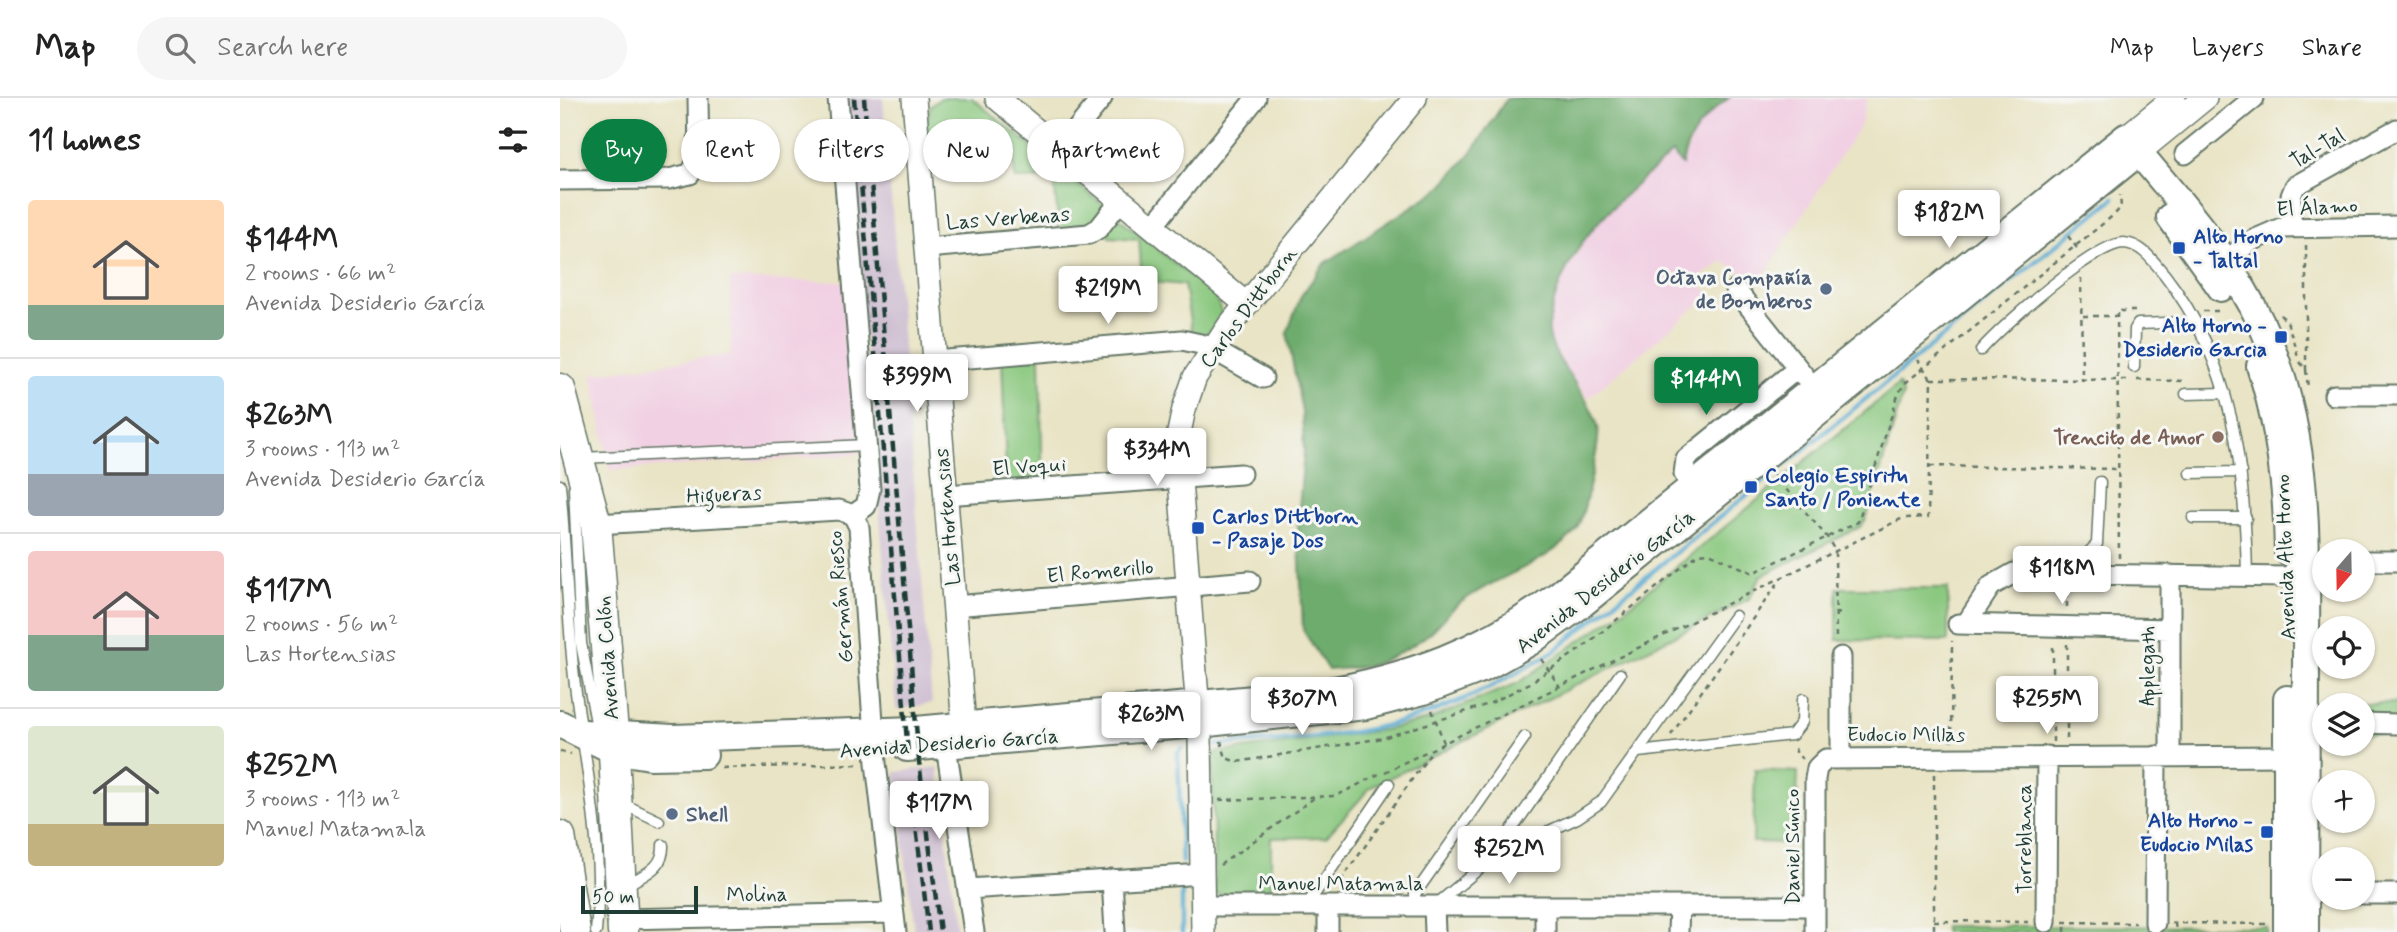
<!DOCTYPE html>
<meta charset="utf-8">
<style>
:root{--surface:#fff;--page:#f6f6f6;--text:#222;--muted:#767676;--line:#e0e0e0;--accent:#0b8043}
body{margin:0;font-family:Mynerve,sans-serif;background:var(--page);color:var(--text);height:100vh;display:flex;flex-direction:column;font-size:26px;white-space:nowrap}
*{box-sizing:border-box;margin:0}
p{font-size:23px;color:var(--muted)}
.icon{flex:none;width:38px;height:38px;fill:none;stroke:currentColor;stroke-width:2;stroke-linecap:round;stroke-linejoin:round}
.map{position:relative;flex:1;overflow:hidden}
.panel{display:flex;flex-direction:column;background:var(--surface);width:560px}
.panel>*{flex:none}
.hud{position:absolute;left:21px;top:21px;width:665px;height:63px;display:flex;gap:14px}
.needle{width:46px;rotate:200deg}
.fabs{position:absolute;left:1752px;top:441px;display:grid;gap:14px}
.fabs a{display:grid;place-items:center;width:63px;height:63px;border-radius:50%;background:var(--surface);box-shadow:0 2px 5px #0004;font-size:35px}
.scale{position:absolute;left:21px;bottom:18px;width:117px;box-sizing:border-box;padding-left:7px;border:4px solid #1f3d34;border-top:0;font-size:19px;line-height:24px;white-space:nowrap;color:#1f3d34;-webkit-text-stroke:5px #f6f6f2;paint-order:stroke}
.price{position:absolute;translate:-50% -60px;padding:0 16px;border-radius:7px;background:#fff;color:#222;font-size:23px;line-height:46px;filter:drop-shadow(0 2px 4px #0008)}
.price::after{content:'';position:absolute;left:50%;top:42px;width:21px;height:16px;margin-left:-10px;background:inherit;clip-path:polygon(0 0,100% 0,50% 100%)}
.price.selected{background:var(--accent);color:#fff}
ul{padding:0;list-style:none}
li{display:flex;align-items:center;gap:21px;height:175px;padding:0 28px}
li+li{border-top:2px solid var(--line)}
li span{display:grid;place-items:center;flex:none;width:196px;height:140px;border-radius:7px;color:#555}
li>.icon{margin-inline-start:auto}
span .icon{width:84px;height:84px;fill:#fffc;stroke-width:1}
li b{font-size:30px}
h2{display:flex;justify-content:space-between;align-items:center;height:84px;padding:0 28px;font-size:30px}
.chip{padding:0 24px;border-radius:32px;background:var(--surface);box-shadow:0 2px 5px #0004;font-size:24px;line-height:63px}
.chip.selected{background:var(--accent);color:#fff}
header{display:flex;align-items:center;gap:42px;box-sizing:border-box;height:98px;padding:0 35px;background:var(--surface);border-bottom:2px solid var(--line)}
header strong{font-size:33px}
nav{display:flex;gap:38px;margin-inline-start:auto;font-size:24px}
.search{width:490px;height:63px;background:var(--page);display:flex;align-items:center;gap:18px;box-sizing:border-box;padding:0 24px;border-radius:38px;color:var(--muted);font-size:26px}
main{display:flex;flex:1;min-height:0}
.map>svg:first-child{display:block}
</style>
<header>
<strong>Map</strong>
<div class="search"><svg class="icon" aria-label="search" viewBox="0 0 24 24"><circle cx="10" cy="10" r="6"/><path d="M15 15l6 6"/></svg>Search here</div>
<nav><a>Map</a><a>Layers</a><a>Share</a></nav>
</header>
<main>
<section class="panel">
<h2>11 homes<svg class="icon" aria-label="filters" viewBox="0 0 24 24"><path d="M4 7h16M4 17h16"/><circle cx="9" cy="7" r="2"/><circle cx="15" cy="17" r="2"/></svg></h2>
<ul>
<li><span style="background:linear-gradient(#ffd9b3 75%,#7fa58c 0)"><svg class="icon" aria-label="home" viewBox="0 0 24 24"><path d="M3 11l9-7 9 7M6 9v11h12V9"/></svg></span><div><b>$144M</b><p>2 rooms · 66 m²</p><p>Avenida Desiderio García</p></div></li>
<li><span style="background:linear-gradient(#bfe0f5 70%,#9aa5b1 0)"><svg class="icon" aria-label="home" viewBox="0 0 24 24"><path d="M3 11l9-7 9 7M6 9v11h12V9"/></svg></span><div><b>$263M</b><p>3 rooms · 113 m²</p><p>Avenida Desiderio García</p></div></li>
<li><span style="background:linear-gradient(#f6c9c9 60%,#7fa58c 0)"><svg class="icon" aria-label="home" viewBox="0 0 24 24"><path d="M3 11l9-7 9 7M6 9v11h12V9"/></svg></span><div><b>$117M</b><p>2 rooms · 56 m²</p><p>Las Hortensias</p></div></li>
<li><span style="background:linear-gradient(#dfe7d0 70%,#c2b280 0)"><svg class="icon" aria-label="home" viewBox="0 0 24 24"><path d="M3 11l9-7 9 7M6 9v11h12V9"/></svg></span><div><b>$252M</b><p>3 rooms · 113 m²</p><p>Manuel Matamala</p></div></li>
</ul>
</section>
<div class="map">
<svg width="1837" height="834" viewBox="0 0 1837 834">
<rect width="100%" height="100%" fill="#f6f6f2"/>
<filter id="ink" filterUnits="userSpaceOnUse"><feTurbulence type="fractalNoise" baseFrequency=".0143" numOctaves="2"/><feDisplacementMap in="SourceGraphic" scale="14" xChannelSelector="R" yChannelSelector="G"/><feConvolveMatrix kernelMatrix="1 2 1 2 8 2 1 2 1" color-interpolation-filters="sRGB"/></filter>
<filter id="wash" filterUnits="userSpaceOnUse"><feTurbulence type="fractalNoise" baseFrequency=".00686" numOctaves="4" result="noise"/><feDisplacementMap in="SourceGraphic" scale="28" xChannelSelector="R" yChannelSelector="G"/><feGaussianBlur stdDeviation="1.57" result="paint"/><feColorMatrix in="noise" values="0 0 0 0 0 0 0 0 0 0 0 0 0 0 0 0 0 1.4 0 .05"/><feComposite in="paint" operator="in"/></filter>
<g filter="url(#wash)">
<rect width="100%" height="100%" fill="#e9e4c5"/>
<path fill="#f1d0e3" d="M1169,0H1307L1301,26L1199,185L1162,163L1137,182L1150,197L1028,300L991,250L988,230L996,196L1006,174L1037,122L1112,54L1122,66L1136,32L1154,10Z
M170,181L287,184L300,356L50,372L32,276L171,256Z"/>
<path fill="#cebed1" d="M285,0H323L372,605L336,612Z
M378,669L397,834H354L335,674Z"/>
<path fill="#89c77e" stroke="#548259" stroke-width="2" d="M381,0H412L655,198L662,216L648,237L632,236L624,187L582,183L579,141L549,139L542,130L499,134L494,80L455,81L452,38L367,39L365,31L370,8Z
M480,259L483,397L447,399L442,261Z
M1339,286L1343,296L1306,421L1300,429L1201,478L1189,501L811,689L766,739L711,740V797L655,796L652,655L824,632L868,622L958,585L1060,515Z
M1277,490H1388V543L1277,542Z
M1837,605V636H1803L1802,607L1768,606Z
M1195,672L1238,674L1235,745L1193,744Z
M1384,828L1707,829V834H1384Z"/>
<path fill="#6eac6d" stroke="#467450" stroke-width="2" d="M947,0H1169C1147,15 1126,39 1122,67L1112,55C1056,105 1001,146 989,227C984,255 1030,295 1038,329C1041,342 1023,423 1016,432C986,468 936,477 900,505C887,514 879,529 866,538C852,549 836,557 820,564C805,571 784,570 768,572L743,532L738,422L744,353L742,314L727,235L741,198L764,166L879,91L913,53Z"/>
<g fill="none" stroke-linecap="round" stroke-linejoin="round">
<path stroke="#57aad2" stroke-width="4.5" d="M655,647C704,643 756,641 805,632C874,620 934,589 993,554L1554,100
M622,650L618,654L622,764
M622,834V791"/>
</g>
</g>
<g filter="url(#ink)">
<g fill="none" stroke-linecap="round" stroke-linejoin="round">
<g stroke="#667767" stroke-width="13">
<path id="service" d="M1421,252C1442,228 1535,145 1564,145C1582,146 1594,164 1605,177C1674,266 1685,369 1687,479
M1574,269L1575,231L1578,226L1634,224
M1626,296L1665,295
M21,360L307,347
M1630,375L1681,374
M0,387C6,451 7,515 14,579C24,663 45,748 36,834
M14,390L21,545L38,635
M1633,420H1686
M1510,473L1537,446L1540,384
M1078,654L1232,637L1242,624L1243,601
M59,704L99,723
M932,760L1060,576
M67,787C84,776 104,771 103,747
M878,805L932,760L1017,720L1041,704L1175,518
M747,807L829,686
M856,808L855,796L965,639"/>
</g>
<g stroke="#667767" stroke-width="23">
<path id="minor" d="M278,0L310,391L306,408L293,417
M500,52L542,0
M1625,56L1694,0
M0,82L109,81L130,76L139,61L138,0
M593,128L696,0
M1731,128V98L1735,88L1837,31
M366,150L529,136L539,130L561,102
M1655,171L1691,143L1721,130L1837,128
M1176,192L1245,279
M375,263L622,242L645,247L703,280
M1774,297H1837
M385,397L681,376
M1139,399L1124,376L1126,361L1238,270
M293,417L299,429L316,665L336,834
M36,426L279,412L293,417
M1802,463H1837
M394,508L690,483
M1398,526L1610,531
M1406,526L1431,488L1454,475L1728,479L1746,463H1764
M1802,625L1837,626
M386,648L414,834
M1610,658V477
M1281,659V559
M552,781L555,834
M408,791L643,776
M1802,796H1837
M643,808H1255
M874,808L875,834
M62,821L333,815
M1486,824L1487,658
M1595,825L1596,658
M768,834V808
M985,834V808
M1118,834L1119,808
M1255,834V681L1257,670L1266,661L1727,658"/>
</g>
<g stroke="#667767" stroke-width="26">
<path id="tertiary" d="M354,0L404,628
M437,0L686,206
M1566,39L1614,0
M1579,54L1645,0
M643,834L640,639L617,344L624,311L635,279L669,228L855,0"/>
</g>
<g stroke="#667767" stroke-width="30">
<path id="secondary" d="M1610,119L1661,190
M1700,268C1720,329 1727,390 1728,454
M0,626L53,652L90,658L144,657
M23,635L113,640L356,632L758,595C847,580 925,552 998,497L1566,39C1615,99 1669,156 1702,227C1752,337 1746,446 1746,564C1746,654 1746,744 1745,834
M347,650L639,626L806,608L864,593L924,570L970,544L1022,506L1579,54
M1727,834V601"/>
</g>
<g stroke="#667767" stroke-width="33">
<path id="primary" d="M0,291L36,426L53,635L63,834
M0,738L15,834"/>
</g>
<path stroke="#667767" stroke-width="2.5" stroke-dasharray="5 5" stroke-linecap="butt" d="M1508,138L1519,153
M1521,180L1522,282
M1643,213H1658
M1720,217L1727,223L1738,258
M1523,218H1558
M1740,264L1746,272L1748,290
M1746,272V146
M1371,281L1570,282
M1577,282L1623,283
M358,300L359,314
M1370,368L1558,371
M1213,376L1267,439L1275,453L1276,544
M1559,460L1557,213H1577
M1507,494V511
M1275,515L1285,516
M981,561L1000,589
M872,612L884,645
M1111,637L1220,482
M1507,641V546
M661,643L666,660L677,664L823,640L929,606L970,585L1022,550L1138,456L1149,455L1193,475L1298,424L1338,297L1344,286L1555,116L1561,109L1560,97
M1391,644L1392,543
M1493,644V545
M1235,650L1237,657L1243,661
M0,653L11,656
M162,670L299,666
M825,674L1343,420L1368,419L1371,281L1358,262
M1374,676V834
M659,702L776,698L819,676
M660,767L757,698
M775,791L872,653
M1374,823L1468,824
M1503,824L1576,825
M1611,825L1706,826
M1615,825L1616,834
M1505,834V824"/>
<use href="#service" stroke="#fff" stroke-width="10"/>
<use href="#minor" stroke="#fff" stroke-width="19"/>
<use href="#tertiary" stroke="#fff" stroke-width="23"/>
<use href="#secondary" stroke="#fff" stroke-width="26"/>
<use href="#primary" stroke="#fff" stroke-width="30"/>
<path stroke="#1f3d34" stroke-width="4.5" stroke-dasharray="10 5" stroke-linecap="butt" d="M294,0L348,656
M304,0L359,663L380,834
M353,704L369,834"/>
</g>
</g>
<g fill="#1a4fb4" stroke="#f6f6f2" stroke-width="2.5">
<rect x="1612" y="143" width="14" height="14" rx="3.5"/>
<rect x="1714" y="232" width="14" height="14" rx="3.5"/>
<rect x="1184" y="382" width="14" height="14" rx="3.5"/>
<rect x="631" y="423" width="14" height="14" rx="3.5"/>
<rect x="1700" y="727" width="14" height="14" rx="3.5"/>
</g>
<g fill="#5c6f8a" stroke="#f6f6f2" stroke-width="2.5">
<circle cx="1266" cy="191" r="7"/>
<circle cx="112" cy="716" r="7"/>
</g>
<circle fill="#8d6e63" stroke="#f6f6f2" stroke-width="2.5" cx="1658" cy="339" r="7"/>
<g text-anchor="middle" stroke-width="6" stroke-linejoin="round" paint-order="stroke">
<g font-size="21" fill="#1f3d34" stroke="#f6f6f2">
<text transform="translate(1757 50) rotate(-30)" y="7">Tal-Tal</text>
<text transform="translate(1757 109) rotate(-3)" y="7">El Álamo</text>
<text transform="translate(448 120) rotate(-4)" y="7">Las Verbenas</text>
<text transform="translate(688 209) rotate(-53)" y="7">Carlos Dittborn</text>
<text transform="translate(469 368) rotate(-4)" y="7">El Voqui</text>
<text transform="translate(164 396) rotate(-3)" y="7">Higueras</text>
<text transform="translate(387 419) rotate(-95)" y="7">Las Hortensias</text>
<text transform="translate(1725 459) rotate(-92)" y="7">Avenida Alto Horno</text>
<text transform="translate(540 473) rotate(-5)" y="7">El Romerillo</text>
<text transform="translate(1045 483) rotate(-38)" y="7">Avenida Desiderio García</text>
<text transform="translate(280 499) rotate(-95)" y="7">Germán Riesco</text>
<text transform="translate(47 560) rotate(-94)" y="7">Avenida Colón</text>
<text transform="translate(1587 568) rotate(-90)" y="7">Applegath</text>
<text x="1346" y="643">Eudocio Millas</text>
<text transform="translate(389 645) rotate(-4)" y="7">Avenida Desiderio García</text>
<text transform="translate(1464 741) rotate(-90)" y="7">Torreblanca</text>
<text transform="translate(1232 749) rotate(-90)" y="7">Daniel Súnico</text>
<text x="781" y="792">Manuel Matamala</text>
<text transform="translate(197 796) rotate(-1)" y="7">Molina</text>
</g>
<g font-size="21" font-weight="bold" fill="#164399" stroke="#f6f6f2" text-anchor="start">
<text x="1633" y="145">Alto Horno<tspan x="1633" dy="24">- Taltal</tspan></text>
<text x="1707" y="234" text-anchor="end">Alto Horno -<tspan x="1707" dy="24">Desiderio Garcia</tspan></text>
<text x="1205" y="384">Colegio Espiritu<tspan x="1205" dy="24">Santo / Poniente</tspan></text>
<text x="652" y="425">Carlos Dittborn<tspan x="652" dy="24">- Pasaje Dos</tspan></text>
<text x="1693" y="729" text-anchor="end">Alto Horno -<tspan x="1693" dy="24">Eudocio Milas</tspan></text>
</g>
<g font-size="21" font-weight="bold" fill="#4e5e75" stroke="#f6f6f2" text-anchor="end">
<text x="1252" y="186">Octava Compañía<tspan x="1252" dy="24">de Bomberos</tspan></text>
<text x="126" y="723" text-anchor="start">Shell</text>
</g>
<g font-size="21" font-weight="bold" fill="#785e54" stroke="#f6f6f2" text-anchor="end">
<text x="1644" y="346">Trencito de Amor</text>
</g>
</g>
</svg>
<div class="fabs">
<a><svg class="needle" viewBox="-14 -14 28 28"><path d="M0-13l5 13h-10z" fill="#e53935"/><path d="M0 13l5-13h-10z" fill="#767676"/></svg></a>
<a><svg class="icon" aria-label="locate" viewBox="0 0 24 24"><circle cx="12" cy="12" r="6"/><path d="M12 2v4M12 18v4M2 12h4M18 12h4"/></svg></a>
<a><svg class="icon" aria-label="layers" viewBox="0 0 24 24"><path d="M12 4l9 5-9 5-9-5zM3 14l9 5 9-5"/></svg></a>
<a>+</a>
<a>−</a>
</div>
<div class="scale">50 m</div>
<b class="price" style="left:1389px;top:152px">$182M</b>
<b class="price" style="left:548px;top:228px">$219M</b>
<b class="price" style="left:357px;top:316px">$399M</b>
<b class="price selected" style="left:1146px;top:319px">$144M</b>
<b class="price" style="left:597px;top:390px">$334M</b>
<b class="price" style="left:1502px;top:508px">$118M</b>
<b class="price" style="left:1487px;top:638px">$255M</b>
<b class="price" style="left:742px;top:639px">$307M</b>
<b class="price" style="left:591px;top:654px">$263M</b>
<b class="price" style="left:379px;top:743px">$117M</b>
<b class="price" style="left:949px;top:788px">$252M</b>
<div class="hud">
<a class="chip selected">Buy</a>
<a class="chip">Rent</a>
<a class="chip">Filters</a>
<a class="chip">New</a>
<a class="chip">Apartment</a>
</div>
</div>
</main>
